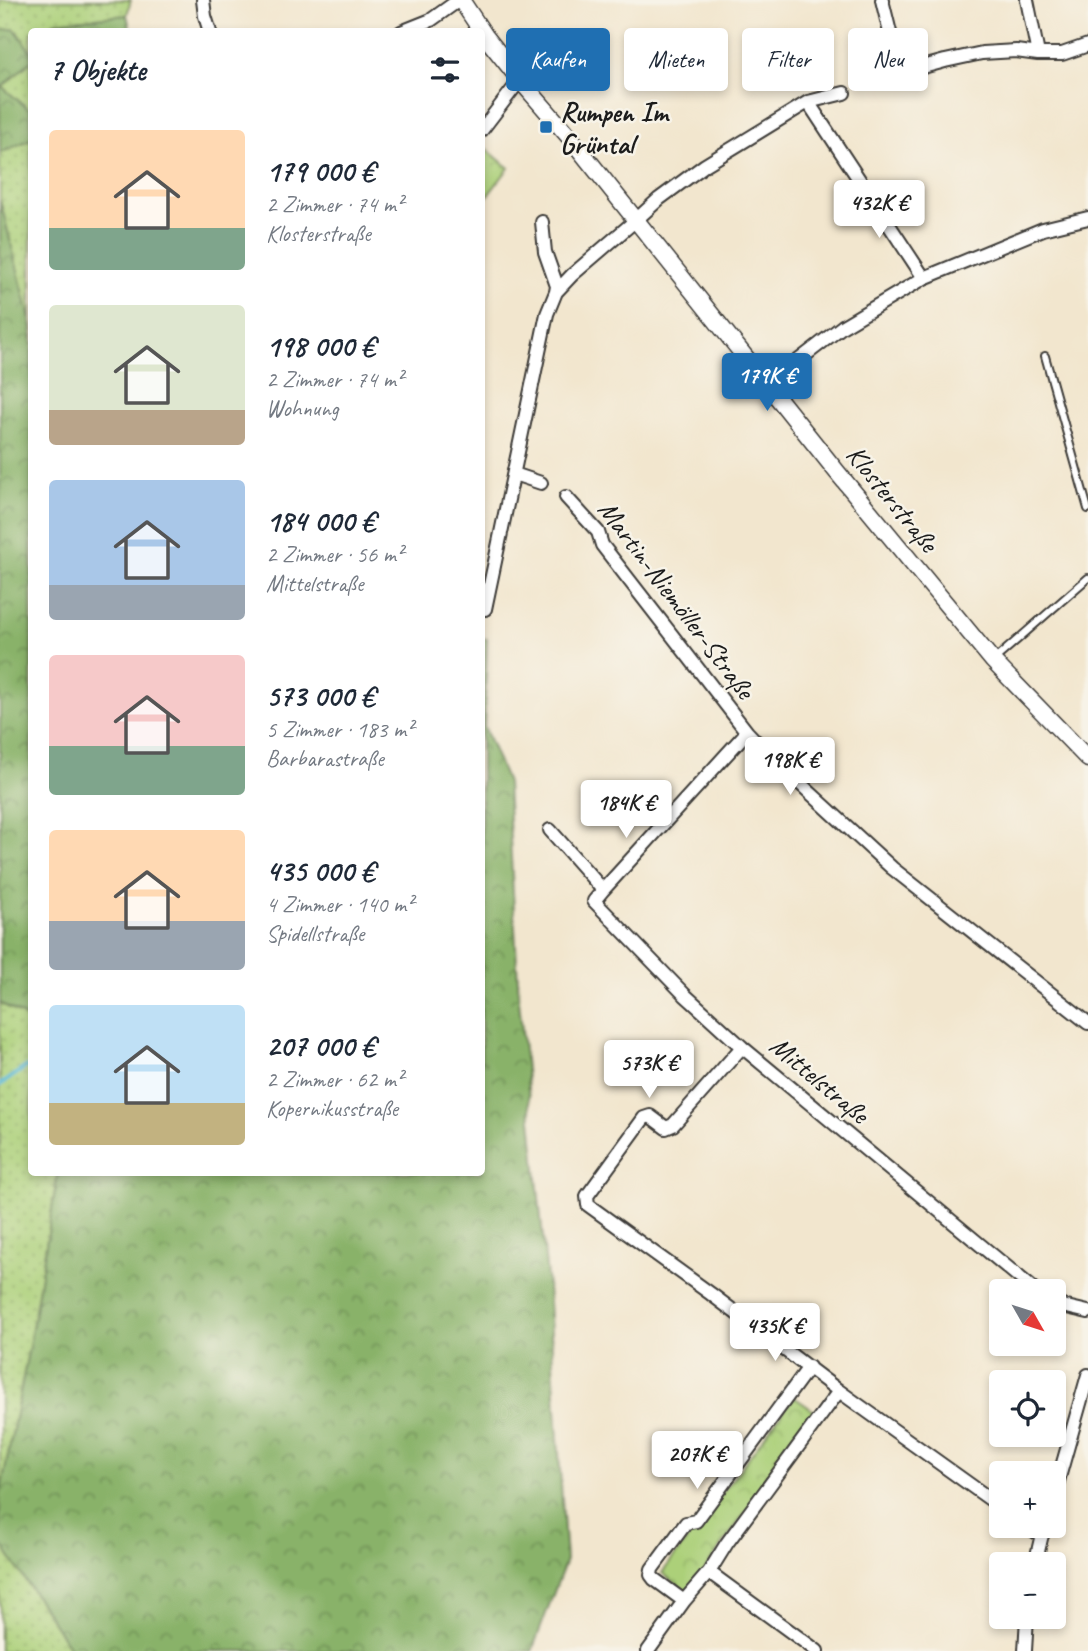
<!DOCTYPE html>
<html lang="de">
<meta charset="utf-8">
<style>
:root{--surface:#fff;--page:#f2f2f3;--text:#1f2937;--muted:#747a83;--accent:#1f6fb2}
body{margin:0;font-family:Caveat,sans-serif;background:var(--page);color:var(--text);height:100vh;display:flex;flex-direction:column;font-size:26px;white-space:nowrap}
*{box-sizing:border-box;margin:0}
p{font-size:23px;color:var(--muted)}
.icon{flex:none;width:38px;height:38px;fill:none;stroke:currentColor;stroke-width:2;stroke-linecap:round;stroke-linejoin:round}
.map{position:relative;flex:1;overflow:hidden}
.sheet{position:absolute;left:28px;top:28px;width:457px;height:1148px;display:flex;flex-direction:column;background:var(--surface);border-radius:7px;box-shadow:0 4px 10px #0003}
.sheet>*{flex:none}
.top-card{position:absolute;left:506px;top:28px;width:476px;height:63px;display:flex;gap:14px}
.needle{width:46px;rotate:129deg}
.tools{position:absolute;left:989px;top:1279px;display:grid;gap:14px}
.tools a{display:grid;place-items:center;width:77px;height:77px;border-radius:7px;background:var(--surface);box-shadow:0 4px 10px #0003;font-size:35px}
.price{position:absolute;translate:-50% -60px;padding:0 16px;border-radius:7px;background:#fff;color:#222;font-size:23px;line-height:46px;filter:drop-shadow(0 2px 4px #0008)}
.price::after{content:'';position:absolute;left:50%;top:42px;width:21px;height:16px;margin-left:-10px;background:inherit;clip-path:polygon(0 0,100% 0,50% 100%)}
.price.selected{background:var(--accent);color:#fff}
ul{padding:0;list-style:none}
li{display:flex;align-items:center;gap:21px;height:175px;padding:0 21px}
li span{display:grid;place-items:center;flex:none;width:196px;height:140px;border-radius:7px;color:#555}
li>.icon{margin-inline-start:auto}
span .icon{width:84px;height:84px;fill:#fffc;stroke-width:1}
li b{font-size:30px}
h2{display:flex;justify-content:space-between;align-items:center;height:84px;padding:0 21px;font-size:30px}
.chip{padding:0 24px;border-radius:7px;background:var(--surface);box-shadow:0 4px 10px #0003;font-size:24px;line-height:63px}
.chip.selected{background:var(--accent);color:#fff}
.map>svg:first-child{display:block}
</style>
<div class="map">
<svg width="1088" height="1651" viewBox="0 0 1088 1651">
<defs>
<pattern id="grass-dots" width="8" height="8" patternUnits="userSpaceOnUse" patternTransform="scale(1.75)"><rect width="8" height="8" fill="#acd079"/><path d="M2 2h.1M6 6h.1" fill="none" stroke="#93b268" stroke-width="1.8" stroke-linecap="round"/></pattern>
<pattern id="forest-crowns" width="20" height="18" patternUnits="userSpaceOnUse" patternTransform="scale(1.75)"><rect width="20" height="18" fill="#89b269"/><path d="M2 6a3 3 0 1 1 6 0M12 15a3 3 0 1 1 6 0" fill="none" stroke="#6f9056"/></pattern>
<pattern id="park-crowns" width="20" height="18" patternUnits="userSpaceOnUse" patternTransform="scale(1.75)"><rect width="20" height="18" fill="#acd079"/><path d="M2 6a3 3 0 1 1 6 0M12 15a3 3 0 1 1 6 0" fill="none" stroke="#93b268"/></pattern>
</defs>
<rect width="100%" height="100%" fill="#f7f3e8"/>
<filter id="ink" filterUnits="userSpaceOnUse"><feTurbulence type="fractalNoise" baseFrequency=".0143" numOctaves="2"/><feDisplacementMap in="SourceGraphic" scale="14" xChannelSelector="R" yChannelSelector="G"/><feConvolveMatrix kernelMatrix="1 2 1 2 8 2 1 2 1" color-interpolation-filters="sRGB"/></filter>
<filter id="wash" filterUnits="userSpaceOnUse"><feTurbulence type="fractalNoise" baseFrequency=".00686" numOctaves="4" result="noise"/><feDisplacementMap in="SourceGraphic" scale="28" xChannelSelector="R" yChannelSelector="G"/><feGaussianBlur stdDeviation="1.57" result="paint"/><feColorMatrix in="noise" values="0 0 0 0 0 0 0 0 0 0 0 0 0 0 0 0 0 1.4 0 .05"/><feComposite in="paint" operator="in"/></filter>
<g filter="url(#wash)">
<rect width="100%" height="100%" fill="#f2e6ce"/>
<path fill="url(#grass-dots)" stroke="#64764a" stroke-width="2" d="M0,0H131L127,15L55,22L57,31L32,32L31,52L15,30H0Z
M31,61V117L30,110L2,87Z
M31,139V325L0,200V153Z
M0,1003L31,1020L32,1172L58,1173L29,1347L0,1496Z
M0,1542L72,1651H0Z"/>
<path fill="url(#forest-crowns)" stroke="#526742" stroke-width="2" d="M127,15L131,31H57L54,22Z
M15,29L31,52V61L2,87L30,110L31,117V139L0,153V30Z
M0,200L32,326L31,1020L0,1003Z
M481,638L487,639L484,726L507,783L519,1000L548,1287L566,1560L532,1651H72L0,1542V1496L29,1347L58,1173L481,1172Z"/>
<path fill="url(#park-crowns)" stroke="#64764a" stroke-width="2" d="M484,147L509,168L481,204V148Z
M794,1397L817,1413L688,1593L662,1573Z"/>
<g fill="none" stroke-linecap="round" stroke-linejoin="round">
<path stroke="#55b8d4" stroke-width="4.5" d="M0,1085L26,1067"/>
</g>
</g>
<g filter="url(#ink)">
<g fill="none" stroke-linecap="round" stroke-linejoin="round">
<g stroke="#3c3a37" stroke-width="10">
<path id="service" d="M1045,356L1088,509
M994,660L1088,578"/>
</g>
<g stroke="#3c3a37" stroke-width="16">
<path id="minor" d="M203,0L205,16L210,32
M882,0L900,73
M1027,0L1038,54
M401,32L431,20L459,0
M875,80L945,61L982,53L1016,51L1038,54H1062L1088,45
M808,102L924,278
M481,131L520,80
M542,222L545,252L557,286L556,292
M768,384L843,326L924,278L1043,229L1088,218
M514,474L541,483
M566,497L598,532L602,545L747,732L767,753L892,868L1088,1023
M485,609L547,314L556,292L572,275L636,220L659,199L705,165L808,102L844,93
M550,830L603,890L594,901L685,995L742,1047L1037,1292
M603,890L747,732
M742,1047L673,1125L666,1128L650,1116L644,1118L587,1196L588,1205L711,1294L839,1391L1001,1507
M1054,1304L1088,1312
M1054,1495L1088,1375
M1027,1526L1042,1536
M1035,1564L1044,1526
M709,1572L817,1651
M684,1601L654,1579L651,1575L652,1569L686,1523L696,1521L809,1367
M648,1651L684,1601L709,1572L727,1543L839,1391
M1025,1651L1027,1617"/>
</g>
<g stroke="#3c3a37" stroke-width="19">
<path id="secondary" d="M461,0L485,36L520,80L572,140L837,472L993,661L1088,759"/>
</g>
<use href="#service" stroke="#fff" stroke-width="6"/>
<use href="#minor" stroke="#fff" stroke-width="12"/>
<use href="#secondary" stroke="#fff" stroke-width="16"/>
</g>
</g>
<rect fill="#1f6fb2" stroke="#f7f3e8" stroke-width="2.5" x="539" y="120" width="14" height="14" rx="3.5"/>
<g text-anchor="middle" stroke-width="5" stroke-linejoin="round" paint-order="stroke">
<g font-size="28" font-weight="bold" fill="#1c1c1c" stroke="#f7f3e8" text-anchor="start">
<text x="560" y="121">Rumpen Im<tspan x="560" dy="32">Grüntal</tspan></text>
</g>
<g font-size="28" fill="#1c1c1c" stroke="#f7f3e8">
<text transform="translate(893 498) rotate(51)" y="10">Klosterstraße</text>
<text transform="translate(677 599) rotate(53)" y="10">Martin-Niemöller-Straße</text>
<text transform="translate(820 1079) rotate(40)" y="10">Mittelstraße</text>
</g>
</g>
</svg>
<div class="tools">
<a><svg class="needle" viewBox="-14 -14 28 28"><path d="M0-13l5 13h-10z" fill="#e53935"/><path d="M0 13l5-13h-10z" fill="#747a83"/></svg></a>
<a><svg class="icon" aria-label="locate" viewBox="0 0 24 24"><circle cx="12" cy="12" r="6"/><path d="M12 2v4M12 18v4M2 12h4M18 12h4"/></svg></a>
<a>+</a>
<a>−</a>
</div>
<b class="price" style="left:879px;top:240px">432K €</b>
<b class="price selected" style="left:767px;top:413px">179K €</b>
<b class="price" style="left:790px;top:797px">198K €</b>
<b class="price" style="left:626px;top:840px">184K €</b>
<b class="price" style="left:649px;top:1100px">573K €</b>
<b class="price" style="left:775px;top:1363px">435K €</b>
<b class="price" style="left:697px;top:1491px">207K €</b>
<div class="top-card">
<a class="chip selected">Kaufen</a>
<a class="chip">Mieten</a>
<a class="chip">Filter</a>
<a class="chip">Neu</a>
</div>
<section class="sheet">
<h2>7 Objekte<svg class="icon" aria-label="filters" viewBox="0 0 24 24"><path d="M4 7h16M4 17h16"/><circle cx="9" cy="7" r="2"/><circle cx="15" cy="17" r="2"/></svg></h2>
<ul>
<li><span style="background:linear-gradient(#ffd9b3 70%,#7fa58c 0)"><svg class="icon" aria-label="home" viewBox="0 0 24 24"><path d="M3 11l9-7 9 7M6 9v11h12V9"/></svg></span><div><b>179 000 €</b><p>2 Zimmer · 74 m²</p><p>Klosterstraße</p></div></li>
<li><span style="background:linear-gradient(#dfe7d0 75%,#b9a48a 0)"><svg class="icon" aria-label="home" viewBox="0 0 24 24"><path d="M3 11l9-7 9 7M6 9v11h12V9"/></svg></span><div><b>198 000 €</b><p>2 Zimmer · 74 m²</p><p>Wohnung</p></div></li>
<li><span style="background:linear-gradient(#a9c7e8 75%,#9aa5b1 0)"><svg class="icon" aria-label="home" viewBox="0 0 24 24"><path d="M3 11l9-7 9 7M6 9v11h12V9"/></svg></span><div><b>184 000 €</b><p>2 Zimmer · 56 m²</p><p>Mittelstraße</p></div></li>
<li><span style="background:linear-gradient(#f6c9c9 65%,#7fa58c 0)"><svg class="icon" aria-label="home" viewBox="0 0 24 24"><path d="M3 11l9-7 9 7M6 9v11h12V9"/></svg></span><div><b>573 000 €</b><p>5 Zimmer · 183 m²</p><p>Barbarastraße</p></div></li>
<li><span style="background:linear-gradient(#ffd9b3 65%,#9aa5b1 0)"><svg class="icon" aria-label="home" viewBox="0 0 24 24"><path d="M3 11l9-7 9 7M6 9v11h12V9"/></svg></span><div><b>435 000 €</b><p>4 Zimmer · 140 m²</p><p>Spidellstraße</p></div></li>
<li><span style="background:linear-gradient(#bfe0f5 70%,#c2b280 0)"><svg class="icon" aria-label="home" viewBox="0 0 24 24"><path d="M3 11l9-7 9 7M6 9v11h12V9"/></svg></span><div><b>207 000 €</b><p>2 Zimmer · 62 m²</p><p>Kopernikusstraße</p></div></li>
</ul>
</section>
</div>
